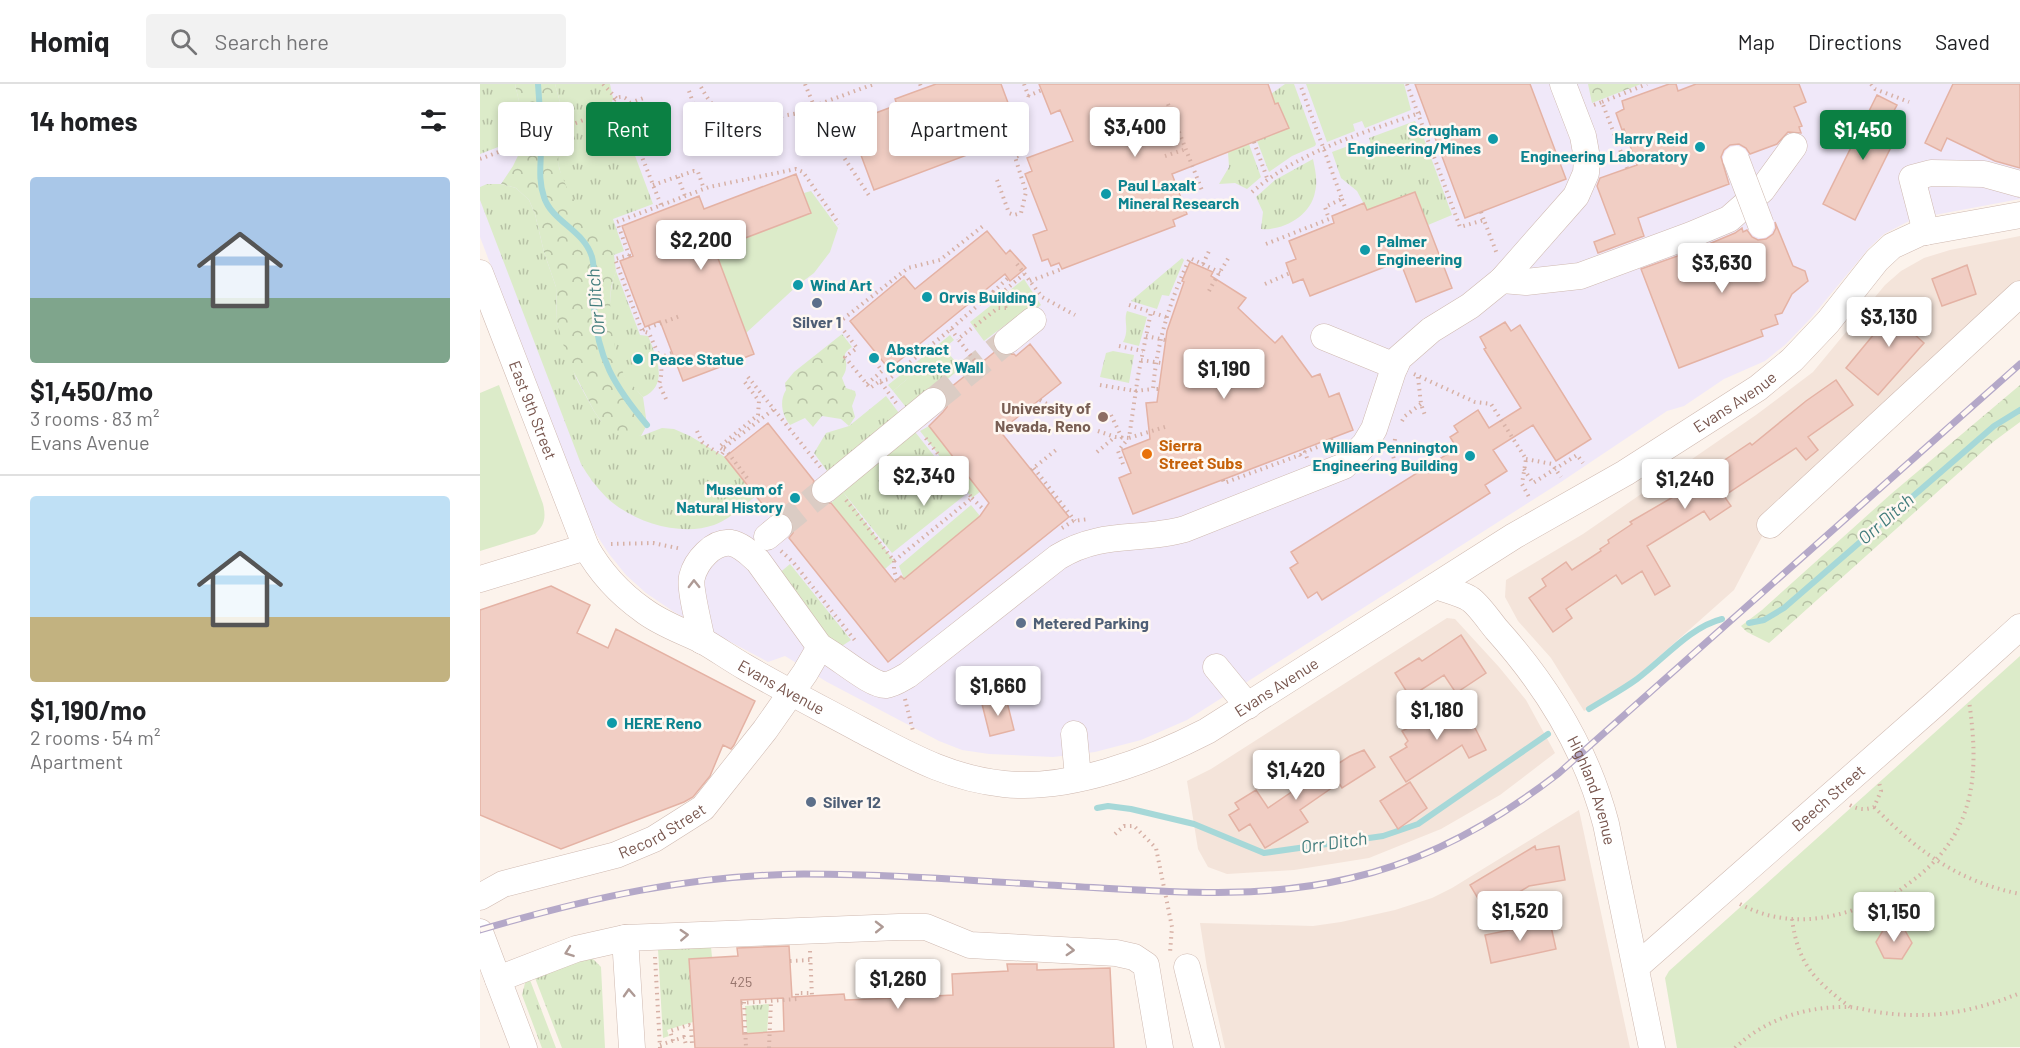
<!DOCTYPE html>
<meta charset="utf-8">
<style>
:root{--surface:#fff;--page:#f2f2f2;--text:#202124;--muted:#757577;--line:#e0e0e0;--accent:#0b8043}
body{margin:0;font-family:Barlow,sans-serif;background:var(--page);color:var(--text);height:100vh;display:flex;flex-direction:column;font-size:22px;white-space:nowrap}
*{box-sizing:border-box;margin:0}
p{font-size:20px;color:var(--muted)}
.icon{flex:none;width:33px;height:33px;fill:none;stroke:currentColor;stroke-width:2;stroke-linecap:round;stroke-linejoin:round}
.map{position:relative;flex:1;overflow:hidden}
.sheet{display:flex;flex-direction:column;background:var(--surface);width:480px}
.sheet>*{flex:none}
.top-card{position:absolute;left:18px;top:18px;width:570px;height:54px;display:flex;gap:12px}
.price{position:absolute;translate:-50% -51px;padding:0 14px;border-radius:6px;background:#fff;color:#222;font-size:20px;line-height:39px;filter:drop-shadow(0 2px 3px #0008)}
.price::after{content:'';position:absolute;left:50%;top:36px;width:18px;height:14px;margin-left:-9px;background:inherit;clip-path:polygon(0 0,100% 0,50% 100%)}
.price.current{background:var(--accent);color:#fff}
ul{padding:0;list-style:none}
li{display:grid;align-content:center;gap:12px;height:318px;padding:0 30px}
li+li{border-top:2px solid var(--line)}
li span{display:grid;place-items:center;height:186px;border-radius:6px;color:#555}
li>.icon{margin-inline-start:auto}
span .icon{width:108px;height:108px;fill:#fffc;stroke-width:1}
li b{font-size:26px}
h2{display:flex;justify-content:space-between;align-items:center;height:72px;padding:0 30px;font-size:26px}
.chip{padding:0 21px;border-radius:6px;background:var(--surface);box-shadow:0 3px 9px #0003;font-size:21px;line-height:54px}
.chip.current{background:var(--accent);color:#fff}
header{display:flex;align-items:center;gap:36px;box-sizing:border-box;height:84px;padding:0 30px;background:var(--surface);border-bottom:2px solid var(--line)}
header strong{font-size:28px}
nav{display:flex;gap:33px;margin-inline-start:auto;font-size:21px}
.search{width:420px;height:54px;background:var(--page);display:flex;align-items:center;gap:15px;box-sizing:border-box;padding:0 21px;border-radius:6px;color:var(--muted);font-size:22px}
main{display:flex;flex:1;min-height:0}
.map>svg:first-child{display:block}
</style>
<header>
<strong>Homiq</strong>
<div class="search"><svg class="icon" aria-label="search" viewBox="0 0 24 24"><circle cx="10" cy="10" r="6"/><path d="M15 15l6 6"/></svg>Search here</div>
<nav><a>Map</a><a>Directions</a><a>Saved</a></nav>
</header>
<main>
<section class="sheet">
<h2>14 homes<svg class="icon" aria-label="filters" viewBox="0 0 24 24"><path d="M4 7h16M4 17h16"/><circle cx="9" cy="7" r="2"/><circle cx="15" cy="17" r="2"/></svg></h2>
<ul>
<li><span style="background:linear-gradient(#a9c7e8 65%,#7fa58c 0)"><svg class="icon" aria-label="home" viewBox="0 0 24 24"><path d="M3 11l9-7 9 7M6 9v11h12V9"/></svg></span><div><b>$1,450/mo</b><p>3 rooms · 83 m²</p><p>Evans Avenue</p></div></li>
<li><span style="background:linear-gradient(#bfe0f5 65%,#c2b280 0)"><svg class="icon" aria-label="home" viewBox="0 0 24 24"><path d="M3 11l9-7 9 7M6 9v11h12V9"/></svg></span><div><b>$1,190/mo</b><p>2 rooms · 54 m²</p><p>Apartment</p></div></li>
</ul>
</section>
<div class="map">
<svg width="1540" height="964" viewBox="0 0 1540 964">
<defs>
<pattern id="grass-tufts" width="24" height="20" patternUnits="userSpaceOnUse" patternTransform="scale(1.5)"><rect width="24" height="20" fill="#dcebc9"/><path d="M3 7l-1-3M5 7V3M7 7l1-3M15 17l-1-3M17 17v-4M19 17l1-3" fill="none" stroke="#b7c1a5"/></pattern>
<pattern id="forest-crowns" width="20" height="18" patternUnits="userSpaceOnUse" patternTransform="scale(1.5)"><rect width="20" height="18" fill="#dcebc9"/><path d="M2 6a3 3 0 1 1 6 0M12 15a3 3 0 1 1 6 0" fill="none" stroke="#b7c1a5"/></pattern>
</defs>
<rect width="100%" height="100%" fill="#fcf3ec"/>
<path fill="#f4e4da" d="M1540,152V199L1287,443L1254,506L1164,586L1131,611L1104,627L1071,574L1038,537L1025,513L1026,496L1103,450L1276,331L1333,288L1405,201L1421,187L1444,174L1470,166Z
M967,534L975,535L1019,583L1046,616L1075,669L1020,711L961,745L889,774L814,786L747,790L728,783L718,765L707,697L731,685Z
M1099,726L1150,964H745L727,884L720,839L833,842L861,838L915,826L952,814L972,804Z"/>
<path fill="#f0e8f9" d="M0,0H1540V115L1433,135L1404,150L1389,164L1331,234L1306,260L1285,277L1244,295L1204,322L1187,327L1081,398L707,636L661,656L615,668L573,673L509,670L482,666L459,657L347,598L305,572L288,578L194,528L166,509L146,491L129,470L116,450L103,424L0,153Z"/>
<path fill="url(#grass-tufts)" d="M0,0H35L47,52L0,70Z
M75,0H130L133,14L130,26L133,32L141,34L173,120L133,135L144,167L134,171C125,150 110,137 95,119C82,102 76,79 77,57L90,41L84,33Z
M805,0H814L836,60L835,62L812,72L789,88L777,57L808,44L799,19L795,20L791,10Z
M935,37L941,52H943L972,131L948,141L935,108L887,126L877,107L861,94L852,68L879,58L882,64L891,61L889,54Z
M769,60L781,93L767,105L755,99L739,100L749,83L748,68Z
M833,75C835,85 838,97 835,108C831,131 804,147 781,145L783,128L776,113L795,96Z
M7,100H21L36,104L49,116L55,130L64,168L76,203L77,238L96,294L114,327L121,337L161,352L182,344L194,345L210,352L245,373L276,412C263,422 250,435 234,441C200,453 152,438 126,413C116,403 108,392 101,380L0,116V103Z
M702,174L704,176L689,212L682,211L677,225L651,217Z
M136,187L160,251L168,252C176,272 190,301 163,313C157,306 148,299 144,292C130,267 125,214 136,187Z
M647,227L667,233L659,262L643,258C650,245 643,238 647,227Z
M464,264L481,284L429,327L413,307Z
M633,267L654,271L649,299L620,293L626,269Z
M406,312L422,333L360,384L347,387L334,369L346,349L369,342Z
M432,344L485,411L412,469L363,408L368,395Z
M310,480L371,556L362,562L347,556L297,491Z
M231,863L232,873L209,875L213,938L187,946L189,952L183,954L178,865Z
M103,875H113L121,883L125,964H82L55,894Z
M50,896L76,964H62L42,911L45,899Z
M289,920L287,949L268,964L265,922Z"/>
<path fill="url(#forest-crowns)" d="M35,0H75L84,33L91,41L77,57L79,84L86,102L95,118L119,144L130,160L134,171L136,187L131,203L130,219L133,255L138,277L145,293L163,313L167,341L161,352L137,350L121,337L114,327L88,277L77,238L76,203L64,168L55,130L49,116L36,104L21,100L33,82L47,53Z
M1108,0H1161L1112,19Z
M362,250L372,263C359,272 368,273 366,284C366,287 364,290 362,294L366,304L375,307L376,311L372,322L375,333L369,342L361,335L342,332L333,343L325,334L310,341C302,331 299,317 306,306L305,299L314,288Z
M1540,301V338L1513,358L1289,559L1267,548L1261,542L1282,526L1411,410Z"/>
<path fill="#dcebc9" d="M826,0H924L931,26L885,44L882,37L873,40L875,47L847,58Z
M331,107L358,144L350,168L334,189L318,201L266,249L236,169L240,167L239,164L331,129L324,109Z
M544,195L561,221L541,237L536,233L504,257L490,238Z
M470,251L474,256L413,307L408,301Z
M19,301L63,420C66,433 65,441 55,450L0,467V309Z
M449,342L501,407L492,414L440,347Z
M363,408L414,477L405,485L351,419Z
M491,421L500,432L424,495L419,482Z
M1540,572V963L1197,964L1185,894L1189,887Z"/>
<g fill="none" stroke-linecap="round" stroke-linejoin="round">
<path stroke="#a6d8d8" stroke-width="6" d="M58,0L61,42
M61,63C61,80 58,96 64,113C72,138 104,146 112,173C116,188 113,207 114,223C117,274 135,303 167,341
M1269,539L1284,536L1304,524L1514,342L1540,326
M1109,625C1125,615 1142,606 1157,595C1184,575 1210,543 1242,535
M617,724L628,722L651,725L714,740L784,769L903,752L938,740L1068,650"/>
</g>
<path fill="#f1cec4" stroke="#e4b2a4" stroke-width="1.5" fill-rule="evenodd" d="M456,0H521L540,51L394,106L369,39L417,21L415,15Z
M559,0H788L795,20L798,19L809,44L692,90L707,130L693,136L695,142L582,185L579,179L571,182L568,175L562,177L553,151L567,146L545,90L552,87L547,74L593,57L580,26L571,30Z
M935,0H1050L1086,95L985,134Z
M1189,0H1196L1198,7L1216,0H1319L1326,18L1314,23L1322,42L1319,43L1321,49L1308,48L1297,60L1270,70L1266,64L1259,60L1250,61L1244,66L1241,73L1249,100L1158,134L1164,152L1118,169L1114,158L1135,150L1117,102L1120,94L1157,81L1144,45L1142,46L1136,29L1144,25L1142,17Z
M1473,0H1540V84L1515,77L1467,54L1461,67L1445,59Z
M1397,11L1417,21L1402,49L1415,55L1375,136L1343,120Z
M316,90L331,129L239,164L240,167L236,169L274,270L203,297L180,237L165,243L140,177L153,172L142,142L219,112L224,125Z
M935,108L972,204L936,218L920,177L830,212L823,195L813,199L806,179L816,175L809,157L854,139L852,132L884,119L887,126Z
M1295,138L1313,182L1325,187L1328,197L1312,210L1302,229L1295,231L1298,240L1281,246L1283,252L1199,284L1161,185L1217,165L1255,149L1262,144L1263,148L1267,146L1272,153L1278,156L1286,155L1293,150L1296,144Z
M507,147L526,170L530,166L546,184L530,197L525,190L409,285L370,237L424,192L435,205Z
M710,178L733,188L731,192L766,214L758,224L795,259L802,252L832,293L840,290L849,313L859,309L873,346L653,430L639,394L651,389L642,366L670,355L666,319L677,318L687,247L704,198L702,197Z
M1487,181L1496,210L1462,222L1452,195Z
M1423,215L1446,234L1433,249L1444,259L1398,311L1366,284Z
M1025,238L1031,247L1040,241L1111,355L1076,377L1053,341L1013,366L1027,387L1005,401L1010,409L842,516L837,508L828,514L810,484L818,479L811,468L977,364L970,353L978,348L974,342L998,326L1009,344L1041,324L1004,265L1006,264L1000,253Z
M550,260L581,299L520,347L589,433L408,578L309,454L313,449L314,441L311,434L304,429L297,428L291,431L245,373L288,339L334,397L330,408L334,416L340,420L351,419L415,498L421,492L424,495L500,432L509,419L449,342L463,328L467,323L468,315L465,308L516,267L522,271L534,270L536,272Z
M1356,296L1373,321L1328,353L1338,366L1326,376L1316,364L1244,412L1251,422L1230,436L1224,427L1167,462L1190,502L1175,511L1162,487L1142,500L1136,491L1086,525L1092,534L1073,548L1049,514L1066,502L1062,495L1086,478L1092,486L1121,467L1120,465L1129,459L1128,456L1152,440L1150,438L1200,409L1199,408L1241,380L1240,379L1270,359L1272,361L1326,317Z
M71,502L110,521L97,549L128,564L136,545L275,617L254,661L251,665L243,661L230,692L213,713L204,718L81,765L0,731V526Z
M981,551L1006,589L976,609L964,591L930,613L915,589L939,574L942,577Z
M526,614L534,646L510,652L502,620Z
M982,618L1006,666L989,674L982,661L926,698L910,673L927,663L925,660L928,657L922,647Z
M884,666L895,683L862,704L859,699L820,726L828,738L785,764L770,740L759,747L749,731L759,725L755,719L776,706L788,724L838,690L839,692L870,672Z
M930,698L947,724L918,745L900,717Z
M1055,762L1056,766L1079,762L1085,796L1049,802L1006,828L990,801Z
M1070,838L1076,865L1011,879L1005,851Z
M1405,843H1423L1432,859L1422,875L1404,874L1396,858Z
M309,862L312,913L364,910L365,916L418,914L417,908L437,907V913L473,911L472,890L528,887L527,880H557V886L630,884L634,964H215L209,875L258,872L257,864ZM303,914L304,947L263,950L261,916Z"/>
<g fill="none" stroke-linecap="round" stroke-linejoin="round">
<path stroke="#dbccc4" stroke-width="26" stroke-dasharray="26 13" stroke-linecap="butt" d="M453,317L527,257
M299,443L345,406"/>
<g stroke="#cfb9b0" stroke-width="27">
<g id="minor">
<path d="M1446,148L1432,94L1451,89L1504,90L1540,100"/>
<path id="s1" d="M0,189L106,463C120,488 139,509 163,526C181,540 203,547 223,557C237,565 251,575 265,583C303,605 342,625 381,646C429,671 468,694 524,700C589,707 669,677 727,647L1034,452L1145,389L1278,304L1312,276L1348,238L1397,176L1412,162L1440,149L1540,131"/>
<path d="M1022,196L1046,198L1100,192L1211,151L1249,135L1282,106L1314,62"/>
<path d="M844,253L915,282"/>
<path d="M527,257L553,236"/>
<path d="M345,406L453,317"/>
<path d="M1290,441L1540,210"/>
<path d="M287,453L299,443"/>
<path d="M0,495L106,463"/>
<path id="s2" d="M956,502C966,506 980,509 990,515C999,521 1010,538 1017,546C1068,603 1107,667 1126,740L1172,964"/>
<path d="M222,557C220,544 209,504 212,493C216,477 233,457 251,459C262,461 270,470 278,477L340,563"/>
<path d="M736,583L768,622"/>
<path d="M594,650L598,693"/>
<path id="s3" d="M0,813L23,800L136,771L174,755L223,724L285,646L325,589L340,563C357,571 391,602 406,601C414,600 421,595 428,591L578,473C622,446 659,458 705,445L864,382L885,360L894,345L913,287L919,274L951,246L990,222L1022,196L1096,112L1106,89L1107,74L1103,52L1083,0"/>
<path d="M0,848L44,964"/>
<path d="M145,854L152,964"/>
<path d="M707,883L727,964"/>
<path id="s4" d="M1156,883L1455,620L1540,543"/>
<path d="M18,895L96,865L145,854L419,843H446L490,861L636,869L654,873L666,881L680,964"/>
</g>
</g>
<path stroke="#d7b1a6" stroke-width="4" stroke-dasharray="1.5 4.5" stroke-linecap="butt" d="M123,0L137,15
M325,0L334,22L394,0
M440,0L442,5
M544,0L550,16
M927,0L980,143L1004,136L1017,170
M1391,0L1395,5L1429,18
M221,3C243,44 262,41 303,32C315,29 324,30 334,22L346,50L353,57L390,113
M209,7L223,47L228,48L256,37
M548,12L562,6
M132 22a9 9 0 1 1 18 0a9 9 0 1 1-18 0Z
M1122,18L1167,0
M150,19L166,13
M688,20L723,109
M1114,21L1122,18L1147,84
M145,30L181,121
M350,55L354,49L352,16
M774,58L787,94
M685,72L706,65
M0,75L133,25
M198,93L205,112
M517,96L529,129L534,131L541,129L546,108L535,73L543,70
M173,101L214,87L218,88L224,105
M772,108C819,67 886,48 945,27
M862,115L866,126
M1001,128L1004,136
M786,160L849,135L845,123L862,115L820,0
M537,180L562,213L595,231
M723,180L730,165
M550,197L582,185
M785,200L810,189
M729,207C735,195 742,185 749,173
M513,208L528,194
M649,221L671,228
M471,245L478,255
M163,246L200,232
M666,252L685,256
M639,262L663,267
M179,274L192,269
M661,276L681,279
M498,281L478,255L518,224H526L528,228
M934,290L995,318L1011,320L1046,375L1042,400L1049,413
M268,293L341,384
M938,293L941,320L946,334
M400,297L409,295L471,245L513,208L517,213L544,190
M387,300L402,287L393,274L397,270
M620,301L655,307L673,305
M678,305H673C677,258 690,216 710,174L741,189
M186,315L179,300C186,281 176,266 169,249L162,247L135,175L149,171L137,138L229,103L316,85L323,88L359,140
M560,316L576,325
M416,319L400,297L390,304L365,273L377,264L358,239L428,184L460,176L503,142
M631,331L642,354
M922,337L925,332L941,320
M685,343L649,354L658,292L671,228L686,233
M217,347L222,358L239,370H242L245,366
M618,347L635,353L649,354
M915,355L913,372L917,385
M242,365L239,363L278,331L279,317L264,297
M617,368L635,353
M827,374L825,368L852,357L851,355
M1046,375L1072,380L1081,393
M643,380L638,367L648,355
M554,384L595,437
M1044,385L1053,399L1097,371L1103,379
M551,386L576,366
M267,394L246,366L242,365L294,325
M743,396L744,399L820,371L822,375
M492,414L504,426
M366,416L414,477L492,414L444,352
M582,444L593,437L609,435
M131,460L173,459L202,465
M301,467L313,478L377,559
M414,477V486L417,496
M425,615L433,647
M1370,721C1379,726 1385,726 1394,723L1401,707L1399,698
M1394,723C1439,768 1477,797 1540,810
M635,750L644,742H654L676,764L692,843L690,869
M1409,814L1422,843
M1260,820C1295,839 1333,839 1370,827C1383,822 1398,819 1409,813C1416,810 1422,804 1428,800C1495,752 1500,693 1489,617
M1312,835C1318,880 1334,896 1370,923
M330,867L332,912
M175,873L180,964
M310,877L330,876
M264,918L266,964
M261,919L317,915V909H332
M193,957L190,947L209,941L211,942L212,960
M180,961L204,953L206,961
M289,964L291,917
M1255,964C1285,935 1327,922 1369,923C1381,924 1393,928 1405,929C1418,931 1433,931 1446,931C1478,930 1511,921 1540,909"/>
<use href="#minor" stroke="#fff" stroke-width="26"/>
<g stroke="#b4a8c8" stroke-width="7">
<path id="rail" d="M0,846C109,814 210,791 324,790C423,790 522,799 621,804C707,809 787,814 871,794C949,776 1017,737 1079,689L1540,280"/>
</g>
<use href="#rail" stroke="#fff8f2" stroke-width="4.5" stroke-dasharray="14" stroke-linecap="butt"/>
<g stroke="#cfb9b0" stroke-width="27" stroke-linecap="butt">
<path id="minor-bridge" d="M1256,75L1281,141"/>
</g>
<use href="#minor-bridge" stroke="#fff" stroke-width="26"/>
</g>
<defs><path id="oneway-chevron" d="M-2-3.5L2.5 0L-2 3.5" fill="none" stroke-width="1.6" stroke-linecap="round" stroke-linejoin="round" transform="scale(1.5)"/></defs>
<g stroke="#ae9a95">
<use href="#oneway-chevron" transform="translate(214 500) rotate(-91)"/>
<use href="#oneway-chevron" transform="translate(399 843) rotate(-1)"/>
<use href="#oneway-chevron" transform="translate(204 851) rotate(-3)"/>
<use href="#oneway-chevron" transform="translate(590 866) rotate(3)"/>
<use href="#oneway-chevron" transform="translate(89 868) rotate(160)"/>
<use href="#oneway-chevron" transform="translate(149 909) rotate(-93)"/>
</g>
<g fill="#0f9aa8" stroke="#fff8f2" stroke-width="2">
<circle cx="1013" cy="55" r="6"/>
<circle cx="1220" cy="63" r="6"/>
<circle cx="626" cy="110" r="6"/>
<circle cx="885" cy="166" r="6"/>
<circle cx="318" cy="201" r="6"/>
<circle cx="447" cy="213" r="6"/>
<circle cx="394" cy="274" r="6"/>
<circle cx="158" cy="275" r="6"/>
<circle cx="990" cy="372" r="6"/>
<circle cx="315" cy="414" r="6"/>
<circle cx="132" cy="639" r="6"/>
</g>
<g fill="#5c6f8a" stroke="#fff8f2" stroke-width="2">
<circle cx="337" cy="219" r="6"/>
<circle cx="541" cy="539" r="6"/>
<circle cx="331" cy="718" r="6"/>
</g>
<circle fill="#8d6e63" stroke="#fff8f2" stroke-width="2" cx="623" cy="333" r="6"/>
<circle fill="#e8710a" stroke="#fff8f2" stroke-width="2" cx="667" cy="370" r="6"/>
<g text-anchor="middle" stroke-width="5" stroke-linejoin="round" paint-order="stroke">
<g font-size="14" fill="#96746c">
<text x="261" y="903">425</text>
</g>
<g font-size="16" font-weight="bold" fill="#0d838f" stroke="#fff8f2" text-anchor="start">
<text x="1001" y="52" text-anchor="end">Scrugham<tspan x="1001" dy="18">Engineering/Mines</tspan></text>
<text x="1208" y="60" text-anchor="end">Harry Reid<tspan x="1208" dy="18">Engineering Laboratory</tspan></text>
<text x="638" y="107">Paul Laxalt<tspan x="638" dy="18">Mineral Research</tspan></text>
<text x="897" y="163">Palmer<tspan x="897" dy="18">Engineering</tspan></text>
<text x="330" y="207">Wind Art</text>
<text x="459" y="219">Orvis Building</text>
<text x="406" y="271">Abstract<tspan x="406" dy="18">Concrete Wall</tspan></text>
<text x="170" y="281">Peace Statue</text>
<text x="978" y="369" text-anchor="end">William Pennington<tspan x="978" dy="18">Engineering Building</tspan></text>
<text x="303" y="411" text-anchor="end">Museum of<tspan x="303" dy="18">Natural History</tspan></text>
<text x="144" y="645">HERE Reno</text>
</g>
<g font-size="16" font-weight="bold" fill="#4e5e75" stroke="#fff8f2" text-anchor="start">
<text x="337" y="244" text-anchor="middle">Silver 1</text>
<text x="553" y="545">Metered Parking</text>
<text x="343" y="724">Silver 12</text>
</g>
<g font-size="16" fill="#78564e" stroke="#fff8f2">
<text dy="6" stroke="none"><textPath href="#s1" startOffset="1617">Evans Avenue</textPath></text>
<text dy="6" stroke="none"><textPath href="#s1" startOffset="147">East 9th Street</textPath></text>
<text dy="6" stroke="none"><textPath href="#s1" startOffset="538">Evans Avenue</textPath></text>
<text dy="6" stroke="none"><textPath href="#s1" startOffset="1077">Evans Avenue</textPath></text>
<text dy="6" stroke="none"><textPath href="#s2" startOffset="266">Highland Avenue</textPath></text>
<text dy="6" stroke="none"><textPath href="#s4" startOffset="256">Beech Street</textPath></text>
<text dy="6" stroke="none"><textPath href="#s3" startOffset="195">Record Street</textPath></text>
</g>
<g font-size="16" font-weight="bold" fill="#785e54" stroke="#fff8f2" text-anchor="end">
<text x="611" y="330">University of<tspan x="611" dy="18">Nevada, Reno</tspan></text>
</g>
<g font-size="16" font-weight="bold" fill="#c56008" stroke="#fff8f2" text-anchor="start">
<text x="679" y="367">Sierra<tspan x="679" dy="18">Street Subs</tspan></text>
</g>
<g font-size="18" font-style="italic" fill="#417c7c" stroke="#fff8f2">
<text transform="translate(116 218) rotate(-95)" y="6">Orr Ditch</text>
<text transform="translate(1406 435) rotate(-41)" y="6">Orr Ditch</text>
<text transform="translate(854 759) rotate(-8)" y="6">Orr Ditch</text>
</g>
</g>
</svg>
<b class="price" style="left:655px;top:74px">$3,400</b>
<b class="price current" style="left:1383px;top:77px">$1,450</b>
<b class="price" style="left:221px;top:187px">$2,200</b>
<b class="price" style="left:1242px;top:210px">$3,630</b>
<b class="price" style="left:1409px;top:264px">$3,130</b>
<b class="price" style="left:744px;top:316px">$1,190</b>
<b class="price" style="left:444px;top:423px">$2,340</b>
<b class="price" style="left:1205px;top:426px">$1,240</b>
<b class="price" style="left:518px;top:633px">$1,660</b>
<b class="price" style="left:957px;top:657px">$1,180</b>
<b class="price" style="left:816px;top:717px">$1,420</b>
<b class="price" style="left:1040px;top:858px">$1,520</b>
<b class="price" style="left:1414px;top:859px">$1,150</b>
<b class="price" style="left:418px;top:926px">$1,260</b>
<div class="top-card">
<a class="chip">Buy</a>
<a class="chip current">Rent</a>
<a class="chip">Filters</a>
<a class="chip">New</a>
<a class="chip">Apartment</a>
</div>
</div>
</main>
